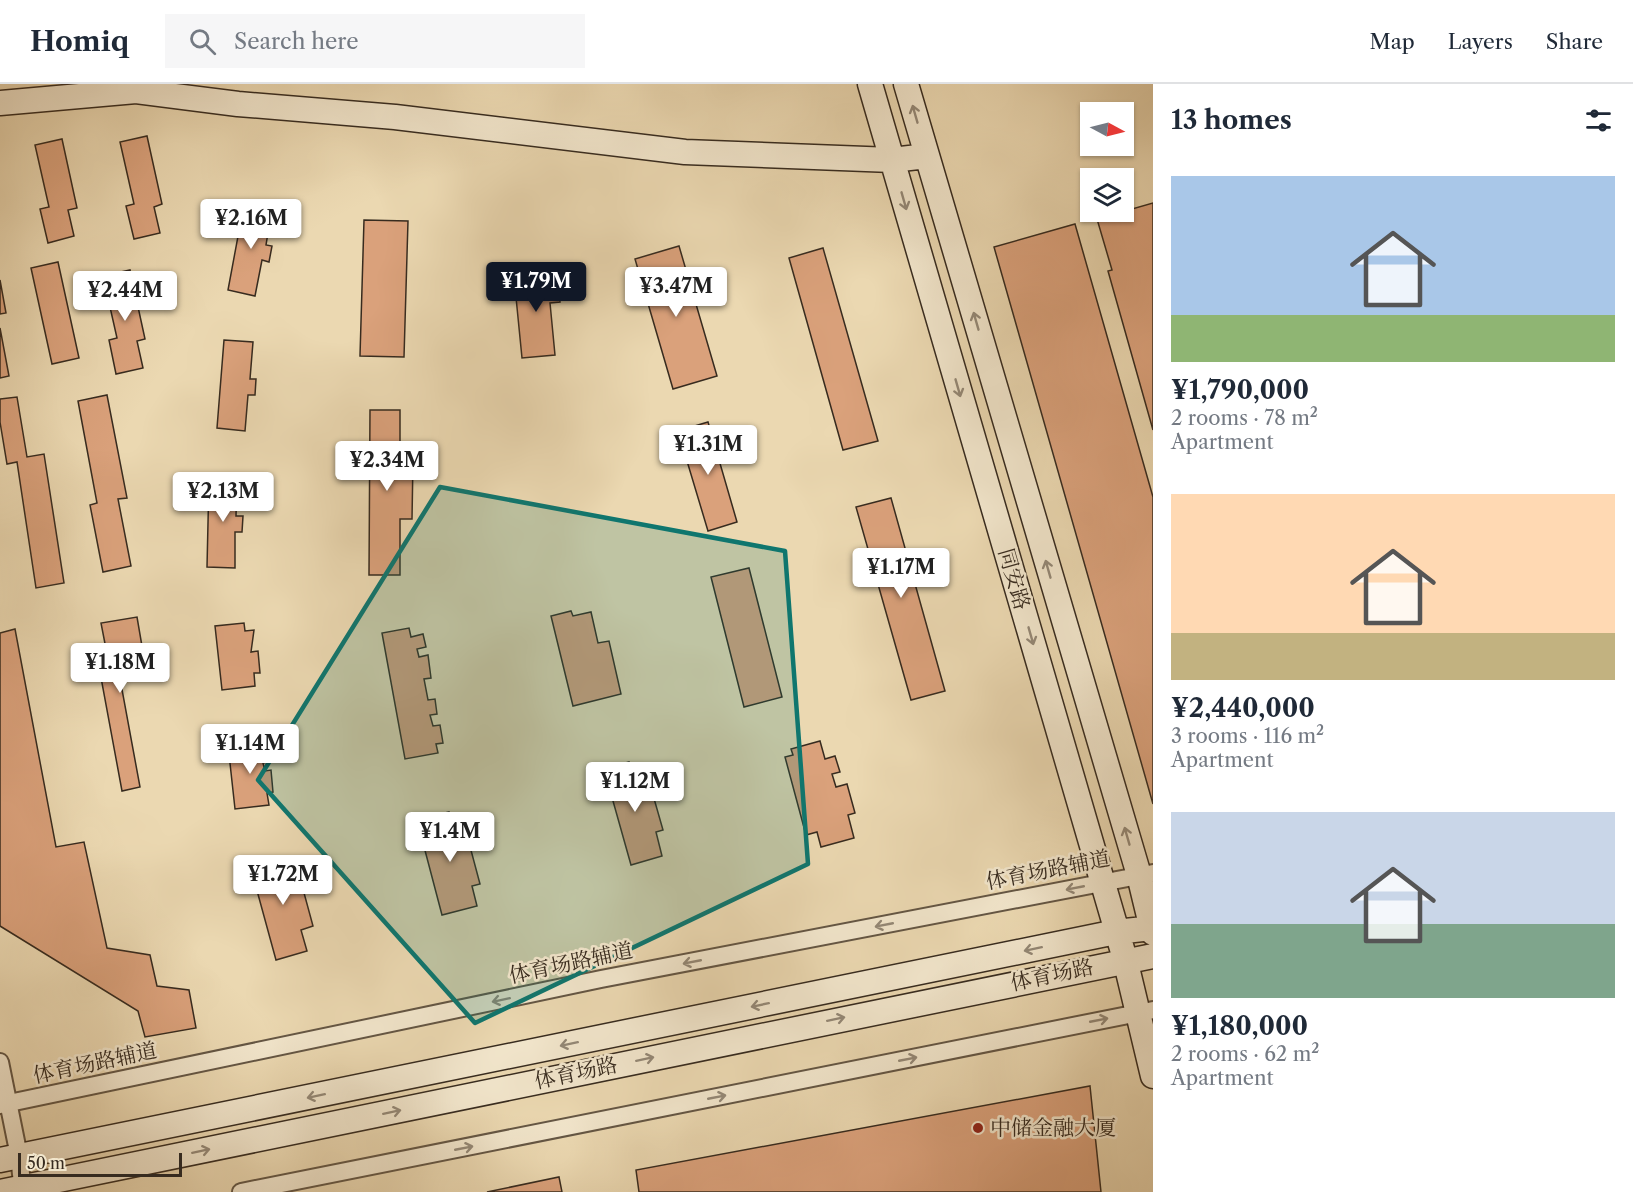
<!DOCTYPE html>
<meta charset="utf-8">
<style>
:root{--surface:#fff;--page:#f6f6f7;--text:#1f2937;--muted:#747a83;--line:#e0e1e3;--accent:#111827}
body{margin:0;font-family:"Libre Caslon Text","Noto Serif SC",serif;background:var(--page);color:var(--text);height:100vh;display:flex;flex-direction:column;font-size:22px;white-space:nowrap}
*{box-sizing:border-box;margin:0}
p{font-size:20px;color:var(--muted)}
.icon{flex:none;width:33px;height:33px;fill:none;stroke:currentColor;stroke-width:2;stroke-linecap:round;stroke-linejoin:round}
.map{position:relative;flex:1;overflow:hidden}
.details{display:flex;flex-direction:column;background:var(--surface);width:480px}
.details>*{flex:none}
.needle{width:39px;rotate:97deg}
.controls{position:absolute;left:1080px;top:18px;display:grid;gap:12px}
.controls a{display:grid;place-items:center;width:54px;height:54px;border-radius:0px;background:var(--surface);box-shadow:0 2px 4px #0004;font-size:30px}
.scale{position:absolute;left:18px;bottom:15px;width:164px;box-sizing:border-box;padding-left:6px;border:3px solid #372b1f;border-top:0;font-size:16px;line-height:21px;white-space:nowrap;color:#372b1f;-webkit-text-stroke:4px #f2e6cc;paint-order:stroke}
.price{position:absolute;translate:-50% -51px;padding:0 14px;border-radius:6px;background:#fff;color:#222;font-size:20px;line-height:39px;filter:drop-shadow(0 2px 3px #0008)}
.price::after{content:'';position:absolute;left:50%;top:36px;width:18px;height:14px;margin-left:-9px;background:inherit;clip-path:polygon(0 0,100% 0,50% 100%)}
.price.on{background:var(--accent);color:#fff}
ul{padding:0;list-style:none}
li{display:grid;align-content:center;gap:12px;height:318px;padding:0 18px}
li span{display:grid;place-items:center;height:186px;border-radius:0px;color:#555}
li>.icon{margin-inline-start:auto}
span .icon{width:108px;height:108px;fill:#fffc;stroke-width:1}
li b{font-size:26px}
h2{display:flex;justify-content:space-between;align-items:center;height:72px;padding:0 18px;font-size:26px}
header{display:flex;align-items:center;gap:36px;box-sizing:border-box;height:84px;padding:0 30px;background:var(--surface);border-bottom:2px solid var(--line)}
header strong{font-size:28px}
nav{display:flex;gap:33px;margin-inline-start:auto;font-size:21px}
.search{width:420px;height:54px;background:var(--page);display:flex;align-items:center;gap:15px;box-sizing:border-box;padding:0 21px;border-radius:0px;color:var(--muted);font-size:22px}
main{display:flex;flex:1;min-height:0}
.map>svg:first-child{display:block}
</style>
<header>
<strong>Homiq</strong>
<div class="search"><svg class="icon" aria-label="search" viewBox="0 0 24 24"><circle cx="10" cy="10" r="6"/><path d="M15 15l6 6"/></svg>Search here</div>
<nav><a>Map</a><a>Layers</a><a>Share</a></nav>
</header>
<main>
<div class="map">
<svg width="1153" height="1108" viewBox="0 0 1153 1108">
<rect width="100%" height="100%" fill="#ebd8b1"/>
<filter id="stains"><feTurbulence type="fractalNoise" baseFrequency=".00333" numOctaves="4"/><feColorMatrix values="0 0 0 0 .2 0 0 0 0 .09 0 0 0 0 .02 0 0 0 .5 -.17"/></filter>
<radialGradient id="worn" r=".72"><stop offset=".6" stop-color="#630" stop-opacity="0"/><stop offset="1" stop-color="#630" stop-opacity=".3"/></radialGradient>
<path fill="#daa17b" stroke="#372b1f" stroke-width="1.5" d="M147,52L162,120L154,123L160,149L134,155L126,122L134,120L120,58Z
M62,55L77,124L68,126L74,152L48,159L40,125L49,123L35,61Z
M1153,119V346L1108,187L1112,186L1097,135Z
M244,120L272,125L266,161L272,162L269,178L262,176L255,212L228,206Z
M364,136L408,137L404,273L360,272Z
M1075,140L1153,413V720L994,163Z
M679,162L717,292L673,305L635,175Z
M823,164L878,357L843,366L789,174Z
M58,178L79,274L52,280L31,184Z
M130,186L145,255L137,257L143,284L116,290L109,256L117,254L103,192Z
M557,189L560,218L550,219L555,271L522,274L514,193Z
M0,196L6,229L0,230Z
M0,244L9,292L0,294Z
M224,256L253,258L250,295H256L255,311H248L245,347L217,344Z
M107,311L127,414L118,415L131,482L103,488L90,421L97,419L78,317Z
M17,313L27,373L44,370L64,499L36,504L17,378L7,380L0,338V315Z
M370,326H400V376H413L412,435H400V491H369Z
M708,338L737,438L708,447L678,347Z
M209,395L237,396L236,432H243L242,448H235V484L207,483Z
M891,414L945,607L911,616L856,423Z
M749,484L782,613L744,623L711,493Z
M571,527L573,532L591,528L598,559L609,557L621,610L573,622L551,532Z
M137,533L143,568L116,573L140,703L122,707L97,572L107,570L101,539Z
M244,539L245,547L254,546L251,568L258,567L260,589H254L255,602L222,606L215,542Z
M409,544L411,553L423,550L426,563L417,565L419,573L428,571L431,594L424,595L428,616L435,615L437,630L430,631L433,642L440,641L443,659L436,660L438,669L405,675L382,549Z
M15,545L56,763L84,758L107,864L150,871L157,902L189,906L196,944L145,953L138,927L0,842V549Z
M258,657L259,666L267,665L269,678L263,679L265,687L271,686L273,708L267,709L269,721L235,725L228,661Z
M820,657L825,675L835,672L840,688L832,690L836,703L847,700L855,729L848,731L854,754L821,763L817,748L806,751L785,673L793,671L791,665Z
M629,678L633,693L647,690L663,746L656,748L662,772L631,781L604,685Z
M449,728L453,743L464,740L480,800L472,802L477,822L442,831L417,736Z
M281,773L284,787L297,783L313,842L301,846L307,867L276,876L250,781Z
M1090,1002L1101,1108H639L636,1086Z
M559,1093L562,1108H487Z"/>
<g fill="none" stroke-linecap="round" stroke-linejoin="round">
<g stroke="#645644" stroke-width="20">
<path id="street" d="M0,978L19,1072L23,1108
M0,1021L601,895L1153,789
M241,1108L1153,926"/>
</g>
<g stroke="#372b1f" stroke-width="27">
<path id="secondary" d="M870,0L1125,875L1153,992
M906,0L1139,791L1153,849
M0,19L136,7L238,20L395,33L685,68L892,76L927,72
M0,1076L1116,848L1153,844
M0,1108L1153,872"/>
</g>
<use href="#street" stroke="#f2e6cc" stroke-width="16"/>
<use href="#secondary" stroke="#f2e6cc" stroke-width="24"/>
</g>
<defs><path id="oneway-shaft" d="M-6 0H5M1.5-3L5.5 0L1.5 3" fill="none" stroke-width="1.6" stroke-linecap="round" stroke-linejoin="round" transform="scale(1.5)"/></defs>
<g stroke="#948876">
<use href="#oneway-shaft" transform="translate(915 30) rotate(-106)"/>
<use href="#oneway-shaft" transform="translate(904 117) rotate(74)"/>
<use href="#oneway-shaft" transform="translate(976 237) rotate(-106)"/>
<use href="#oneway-shaft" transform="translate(958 304) rotate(74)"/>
<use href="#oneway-shaft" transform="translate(1048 485) rotate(-106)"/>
<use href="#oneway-shaft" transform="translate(1031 552) rotate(74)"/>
<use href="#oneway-shaft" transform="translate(1127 752) rotate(-106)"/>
<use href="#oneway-shaft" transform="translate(1075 804) rotate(169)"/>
<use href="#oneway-shaft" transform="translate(884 841) rotate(169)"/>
<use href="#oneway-shaft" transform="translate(1033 865) rotate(168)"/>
<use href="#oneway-shaft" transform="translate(692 878) rotate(169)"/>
<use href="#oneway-shaft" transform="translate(501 916) rotate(168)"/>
<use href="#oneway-shaft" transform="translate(760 921) rotate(168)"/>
<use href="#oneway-shaft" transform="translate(836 935) rotate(-12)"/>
<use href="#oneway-shaft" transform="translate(1099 936) rotate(-11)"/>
<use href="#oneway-shaft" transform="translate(569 960) rotate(168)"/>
<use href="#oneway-shaft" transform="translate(645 975) rotate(-12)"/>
<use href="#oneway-shaft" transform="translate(908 975) rotate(-11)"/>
<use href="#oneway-shaft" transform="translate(316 1012) rotate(168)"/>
<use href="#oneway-shaft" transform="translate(717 1013) rotate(-11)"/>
<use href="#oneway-shaft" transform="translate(392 1028) rotate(-12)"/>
<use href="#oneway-shaft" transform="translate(464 1064) rotate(-11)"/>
<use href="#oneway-shaft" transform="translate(201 1067) rotate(-12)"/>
</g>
<path fill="#0f766e" fill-opacity="0.2" stroke="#0f766e" stroke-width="4.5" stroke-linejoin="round" d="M440,403L785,467L808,780L475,939L258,696Z"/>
<circle fill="#8f2418" stroke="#f2e6cc" stroke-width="2" cx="978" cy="1044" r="6"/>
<g text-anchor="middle" stroke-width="5" stroke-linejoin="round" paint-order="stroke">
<g font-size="21" fill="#372b1f" stroke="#f2e6cc">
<text transform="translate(1014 495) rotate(74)" y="7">同安路</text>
<text transform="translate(1048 786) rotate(-11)" y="7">体育场路辅道</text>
<text transform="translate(571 879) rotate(-12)" y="7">体育场路辅道</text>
<text transform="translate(1052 891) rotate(-12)" y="7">体育场路</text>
<text transform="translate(95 979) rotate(-12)" y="7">体育场路辅道</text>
<text transform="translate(576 989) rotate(-12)" y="7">体育场路</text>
</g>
<g font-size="21" fill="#372b1f" stroke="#f2e6cc" text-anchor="start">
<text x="990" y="1051">中储金融大厦</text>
</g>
</g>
<rect width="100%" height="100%" filter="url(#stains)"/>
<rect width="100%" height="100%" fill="url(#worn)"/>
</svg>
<div class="controls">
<a><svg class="needle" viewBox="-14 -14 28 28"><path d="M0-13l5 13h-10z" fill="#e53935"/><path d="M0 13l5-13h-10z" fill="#747a83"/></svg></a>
<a><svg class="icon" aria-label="layers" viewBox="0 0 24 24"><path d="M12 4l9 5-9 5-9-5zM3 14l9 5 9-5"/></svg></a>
</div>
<div class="scale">50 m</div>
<b class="price" style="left:251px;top:166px">¥2.16M</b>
<b class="price on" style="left:536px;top:229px">¥1.79M</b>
<b class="price" style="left:676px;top:234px">¥3.47M</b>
<b class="price" style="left:125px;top:238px">¥2.44M</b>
<b class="price" style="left:708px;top:392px">¥1.31M</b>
<b class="price" style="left:387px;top:408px">¥2.34M</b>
<b class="price" style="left:223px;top:439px">¥2.13M</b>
<b class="price" style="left:901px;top:515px">¥1.17M</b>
<b class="price" style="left:120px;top:610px">¥1.18M</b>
<b class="price" style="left:250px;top:691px">¥1.14M</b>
<b class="price" style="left:635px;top:729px">¥1.12M</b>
<b class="price" style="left:450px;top:779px">¥1.4M</b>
<b class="price" style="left:283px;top:822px">¥1.72M</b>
</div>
<section class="details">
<h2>13 homes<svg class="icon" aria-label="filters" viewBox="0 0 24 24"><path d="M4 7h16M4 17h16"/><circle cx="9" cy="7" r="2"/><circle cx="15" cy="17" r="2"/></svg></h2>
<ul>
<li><span style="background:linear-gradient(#a9c7e8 75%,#8fb573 0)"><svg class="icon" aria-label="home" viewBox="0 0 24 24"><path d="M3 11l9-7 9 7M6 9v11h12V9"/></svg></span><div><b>¥1,790,000</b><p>2 rooms · 78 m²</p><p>Apartment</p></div></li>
<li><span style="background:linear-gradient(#ffd9b3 75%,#c2b280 0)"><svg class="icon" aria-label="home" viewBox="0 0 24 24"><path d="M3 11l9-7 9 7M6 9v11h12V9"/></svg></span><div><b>¥2,440,000</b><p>3 rooms · 116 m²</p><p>Apartment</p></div></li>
<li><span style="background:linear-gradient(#c9d6e8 60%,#7fa58c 0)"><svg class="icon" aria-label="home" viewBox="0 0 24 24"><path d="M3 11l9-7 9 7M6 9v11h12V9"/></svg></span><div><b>¥1,180,000</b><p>2 rooms · 62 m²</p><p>Apartment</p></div></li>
</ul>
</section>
</main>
